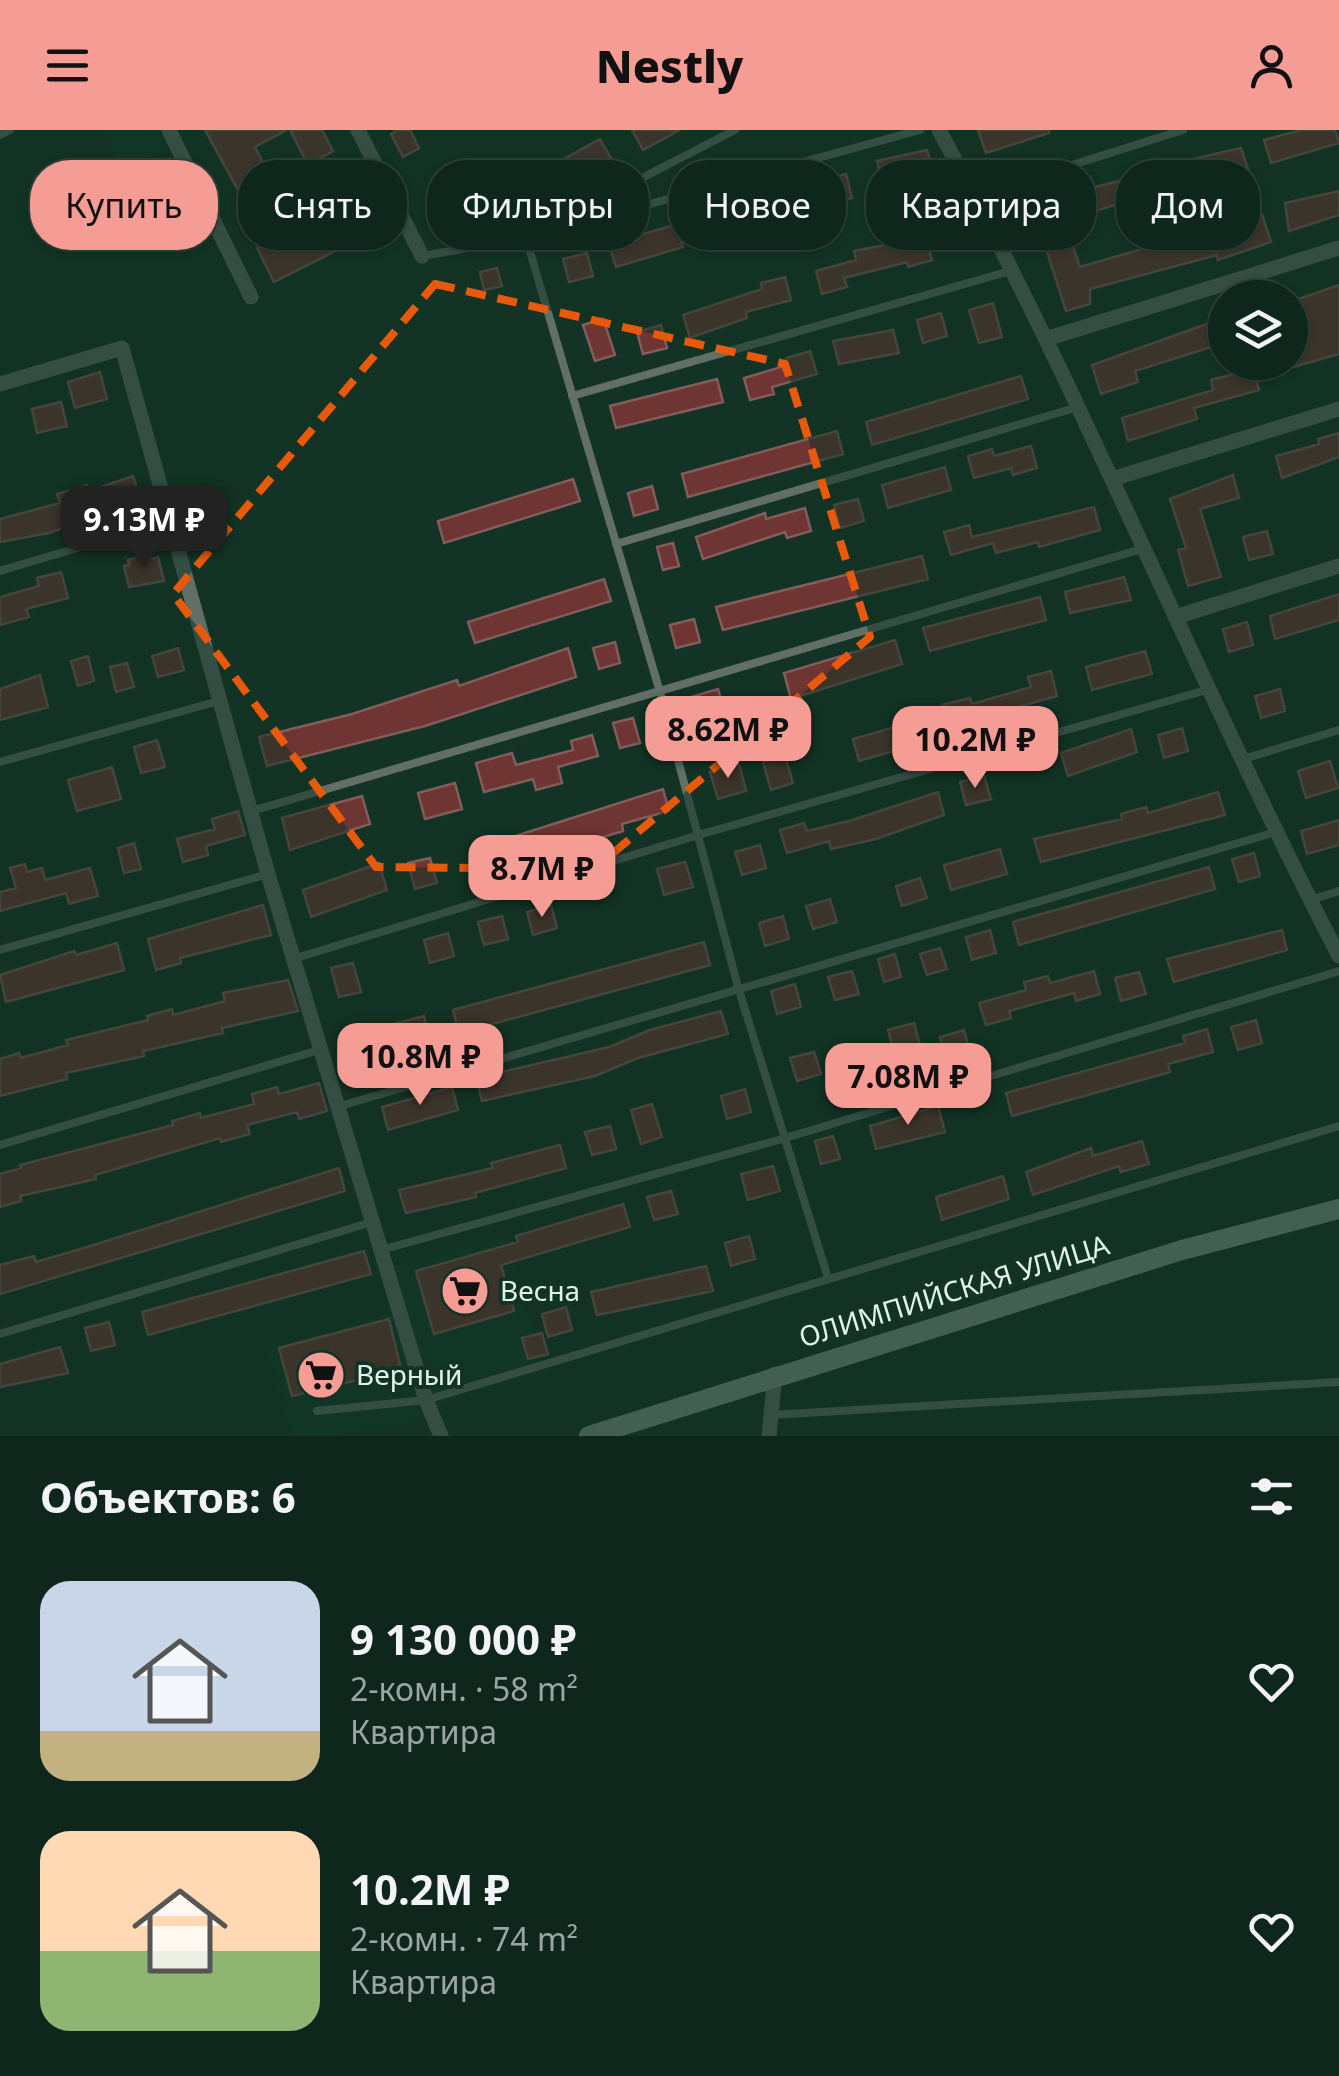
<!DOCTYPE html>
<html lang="ru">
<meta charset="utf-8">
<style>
:root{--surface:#0e261c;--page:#172e25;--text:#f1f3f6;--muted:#9ba5a3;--line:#2e433b;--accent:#f59c95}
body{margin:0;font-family:"Noto Sans",sans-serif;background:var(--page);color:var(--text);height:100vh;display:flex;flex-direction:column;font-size:38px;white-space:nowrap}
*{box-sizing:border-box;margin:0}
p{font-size:32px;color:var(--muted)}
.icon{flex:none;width:55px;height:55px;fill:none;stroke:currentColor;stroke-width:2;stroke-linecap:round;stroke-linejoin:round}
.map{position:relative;height:1306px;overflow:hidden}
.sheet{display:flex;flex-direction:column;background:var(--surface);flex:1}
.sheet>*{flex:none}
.top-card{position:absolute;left:30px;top:30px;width:1280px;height:90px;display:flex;gap:20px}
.buttons{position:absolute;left:1208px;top:150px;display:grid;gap:20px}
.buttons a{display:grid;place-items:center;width:100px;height:100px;border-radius:50%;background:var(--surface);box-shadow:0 2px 8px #0004,0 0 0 2px var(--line);font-size:50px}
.price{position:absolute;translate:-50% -85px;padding:0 22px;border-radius:20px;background:var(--accent);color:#111;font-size:32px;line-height:65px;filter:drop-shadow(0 2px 5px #0008)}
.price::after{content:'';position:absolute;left:50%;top:60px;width:30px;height:22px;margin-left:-15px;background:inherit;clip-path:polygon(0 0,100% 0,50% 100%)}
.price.on{background:#222;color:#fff}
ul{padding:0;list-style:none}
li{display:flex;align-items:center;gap:30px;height:250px;padding:0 40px}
li span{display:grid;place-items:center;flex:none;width:280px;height:200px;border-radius:30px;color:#555}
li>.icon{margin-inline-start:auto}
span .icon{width:120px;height:120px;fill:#fffc;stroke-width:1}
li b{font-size:42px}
h2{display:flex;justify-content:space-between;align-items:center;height:120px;padding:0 40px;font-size:42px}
.tag{padding:0 35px;border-radius:40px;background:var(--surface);box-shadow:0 2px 8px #0004,0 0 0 2px var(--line);font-size:35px;line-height:90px}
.tag.on{background:var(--accent);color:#111}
header{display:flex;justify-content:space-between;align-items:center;height:130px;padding:0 40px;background:var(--accent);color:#111;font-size:45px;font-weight:800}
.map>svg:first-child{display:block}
</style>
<header><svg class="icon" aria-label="menu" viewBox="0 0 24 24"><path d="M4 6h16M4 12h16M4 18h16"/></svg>Nestly<svg class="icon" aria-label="person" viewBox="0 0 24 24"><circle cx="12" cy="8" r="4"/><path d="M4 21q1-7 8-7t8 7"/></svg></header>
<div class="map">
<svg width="1339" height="1306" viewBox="0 0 1339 1306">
<rect width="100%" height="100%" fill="#123325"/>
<path fill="#103b29" d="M103,0H159L167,16L124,41Z
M505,1106L545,1243L450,1271L416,1292L327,1306H293L267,1219L392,1182L379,1141Z"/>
<path fill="#6e3532" stroke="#815d5b" stroke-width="2.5" d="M205,0H287L255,17L278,64L324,40L342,75L354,69L371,103L274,152L257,118L267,113Z
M290,0H322L333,21L308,35Z
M398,0H410L419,18L403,27L391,4Z
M632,0H680L643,20Z
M978,0H1049V3L986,23Z
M1301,0H1335L1339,13L1271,33L1264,10Z
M600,9L615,35L554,66L548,54L517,70L506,49L523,40L528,49Z
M1241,18L1250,45L1224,54L1221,44L1064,90L1080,137L1262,84L1271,112L1218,130L1217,125L1090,159V174L1066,181L1040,100L1029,103L1024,85L1074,72L1072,63L1146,44L1145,40Z
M927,20L934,42L883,54L877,31Z
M846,44L852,68L801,80L794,57Z
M473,60L480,83L459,89L453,66Z
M1339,61V85L1289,101L1285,73Z
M764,70L770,93L706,109L700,86Z
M953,78L960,99L946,104L938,84Z
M677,94L683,117L616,137L609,114Z
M926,107L932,130L908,137L907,132L844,148L847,157L822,164L816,141L856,130L854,121Z
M587,123L593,146L569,152L563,129Z
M497,138L502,156L484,160L480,142Z
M785,147L791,170L746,182L747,188L690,208L683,185L762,159L761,153Z
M1339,155V224L1290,238V172Z
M993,173L1002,207L979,213L969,180Z
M941,183L947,206L923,213L917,190Z
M603,188L615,225L595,231L583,195Z
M1218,190L1224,213L1135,241L1138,252L1101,264L1092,235Z
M661,195L667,218L643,224L637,202Z
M893,200L899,223L839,234L833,211Z
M810,221L817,244L772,257L774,264L750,270L744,248L788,235L786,228Z
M1253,239L1259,260L1194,278L1197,289L1128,311L1122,288L1213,260L1211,250Z
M100,242L107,269L75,278L68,252Z
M1021,246L1028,269L872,315L866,292Z
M717,249L723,272L616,298L610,276Z
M61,272L67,296L37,303L32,279Z
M837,301L843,324L688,367L682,344Z
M1339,303V327L1282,348L1276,326L1319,314L1318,309Z
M1031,316L1037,338L1013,345L1011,338L974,348L968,326L992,319L994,326Z
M945,337L951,360L888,378L882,355Z
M1233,345L1239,368L1200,379L1221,447L1188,456L1178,420L1186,418L1170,369Z
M133,346L141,371L49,403L0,412V389L60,373L57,364L87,355L89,361Z
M573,349L580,371L444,413L438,391Z
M652,356L658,379L634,386L628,363Z
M858,369L864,391L840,398L834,375Z
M1094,377L1100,400L1039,417L1038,412L996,423L993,413L951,425L944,402L969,395L972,407Z
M805,378L811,401L787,408L785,402L703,429L696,407L765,383L766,389Z
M1267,401L1273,424L1249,430L1243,407Z
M673,413L679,436L663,440L657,417Z
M147,425L148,430L158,427L164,451L129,457L124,436L129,435L128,430Z
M922,426L928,449L723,500L716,477Z
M61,442L68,468L26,479L29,487L0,495V467L39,456L37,448Z
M1124,447L1131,470L1070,483L1065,462Z
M604,449L611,471L475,513L468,492Z
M1339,464V490L1275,509L1270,486Z
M1040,467L1046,490L930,521L923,498Z
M694,489L700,512L676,518L670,495Z
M1247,492L1253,515L1229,522L1223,499Z
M895,510L902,534L791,569L784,543Z
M615,512L620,533L599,539L593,518Z
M178,518L184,540L158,547L152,526Z
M568,518L576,547L425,596L267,636L259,607L352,584L457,550L459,556Z
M1145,521L1152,544L1092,560L1086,537Z
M88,526L94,551L78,556L71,531Z
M127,533L134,557L116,562L110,537Z
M1051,541L1057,566L1021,576L1023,584L859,631L853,609L944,583L942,575L970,568L972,574L1031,557L1028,547Z
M40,545L48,577L0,590V559Z
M718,559L724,580L697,588L691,567Z
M1280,559L1285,581L1261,588L1255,566Z
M633,588L640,613L620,618L613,593Z
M1182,598L1188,621L1164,628L1158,605Z
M1131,599L1137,622L1068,646L1061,623Z
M592,605L598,626L558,637L562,653L536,660L533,649L484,662L476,633L512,623L516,635L573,620L571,611Z
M157,610L165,637L141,643L134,617Z
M785,626L793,653L771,660L763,632Z
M1330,631L1338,658L1306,668L1298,641Z
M739,634L746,661L718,669L710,642Z
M112,637L121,669L77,681L68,650Z
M984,646L991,669L966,675L960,652Z
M455,653L462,679L425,689L418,663Z
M663,659L669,681L622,694L623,701L510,735L503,710Z
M938,662L944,685L876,709L831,719L829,711L787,723L780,700L804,693L807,701L849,691Z
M1218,662L1225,685L1041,732L1034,709L1122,689L1121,684L1146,677L1148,683Z
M362,666L370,694L290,720L282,688Z
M238,681L245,705L206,716L208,725L183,732L177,709L215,699L212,689Z
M1339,690V715L1307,724L1301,701Z
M134,713L141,739L124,743L118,718Z
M760,715L766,738L742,745L735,722Z
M1000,719L1007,744L951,760L944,735Z
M1254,723L1260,746L1239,752L1232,729Z
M430,728L437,753L415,759L408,733Z
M685,732L693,757L664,765L657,739Z
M379,733L387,760L311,787L303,760Z
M25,734L27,742L42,738L45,750L90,738L98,766L69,774L66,763L0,781V762L16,758L10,738Z
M1209,737L1215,759L1019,815L1013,792Z
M920,748L927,768L902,776L896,756Z
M830,769L837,792L813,799L806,776Z
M263,775L271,805L180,828L181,833L156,840L148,809Z
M551,775L557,798L533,805L527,782Z
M502,786L508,809L484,815L478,792Z
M783,786L789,809L765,816L759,793Z
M990,800L996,823L972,830L966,807Z
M1282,800L1287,820L1174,852L1167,829Z
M448,803L454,826L430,833L424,810Z
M704,812L710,835L459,903L453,880Z
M117,813L124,840L6,872L0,845L74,821L76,825Z
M940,818L947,839L927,845L920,824Z
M895,824L901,847L884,852L878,829Z
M353,833L361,862L339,867L331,838Z
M852,841L859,864L835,870L828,847Z
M1094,841L1100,864L1076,871L1074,863L1009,881L1011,888L986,895L979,873L1026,860L1024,852L1048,846L1050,853Z
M1139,842L1146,864L1121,871L1115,848Z
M288,850L298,881L222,898L223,903L143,921L144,926L66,943L67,949L0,966V929L19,923L21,928L68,915L66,910L148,890L147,886L172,879L173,885L225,871L223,863Z
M795,854L801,877L777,884L771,861Z
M721,881L728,904L638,928L595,946L482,971L476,948L609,917L650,900Z
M424,886L430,909L362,927L356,904Z
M1256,890L1262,913L1238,920L1231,897Z
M914,893L920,915L894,922L888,900Z
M1207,899L1213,922L1168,934L1170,942L1012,986L1006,963L1185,913L1183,906Z
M964,900L970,923L946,930L940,907Z
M814,922L821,944L797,951L790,928Z
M872,926L879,949L854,956L848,933Z
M319,953L327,981L299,989L297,982L247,995L250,1004L221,1012L220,1008L95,1045L96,1049L20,1066L21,1071L0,1077V1044L21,1038L20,1035L173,995L172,991L200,983L201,988L254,974L252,964L277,957L279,964Z
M452,957L458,980L388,1000L382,977Z
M745,959L751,982L727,989L721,966Z
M652,974L662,1007L641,1014L631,980Z
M938,976L945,1002L876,1019L870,996Z
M610,996L616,1019L592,1025L585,1002Z
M833,1006L840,1029L821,1034L815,1011Z
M1142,1011L1149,1034L1121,1042L1119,1036L1033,1065L1026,1042L1091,1018L1093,1026Z
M560,1015L566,1038L475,1063L476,1067L406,1083L399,1060L493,1038L491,1033Z
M773,1036L780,1061L748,1070L741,1044Z
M339,1038L345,1061L0,1164V1135L34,1126L36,1132L84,1118Z
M1003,1046L1009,1069L942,1090L936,1067Z
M671,1061L678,1084L654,1090L647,1067Z
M623,1074L630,1097L501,1135L514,1181L434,1204L416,1141L518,1112L516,1106Z
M749,1106L755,1129L731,1136L725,1113Z
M364,1121L371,1144L148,1205L142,1182Z
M706,1136L713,1161L597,1185L591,1162Z
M566,1177L572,1200L548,1207L542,1184Z
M389,1189L401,1239L292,1266L279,1218Z
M109,1192L115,1215L91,1221L85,1198Z
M542,1203L548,1224L528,1229L522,1208Z
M60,1217L68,1243L0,1257V1234Z"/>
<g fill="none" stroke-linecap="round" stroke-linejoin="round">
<path stroke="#616f68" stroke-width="8" d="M0,5L10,0
M974,66L1183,0
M543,99L735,0
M526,108L660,562L738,857L828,1148
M422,126L526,108L920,0
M572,266L1010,141
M616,414L1078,277
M0,441L168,391
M1240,630L1339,600
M0,632L222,570
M252,681L1145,418
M1310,770L1339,761
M0,820L268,744
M293,829L695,706L1210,559
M340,976L1276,702
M0,1015L322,919
M381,1120L782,1009L1339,841
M0,1204L372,1092
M317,1281L426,1270L1339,996
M770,1285L1339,1252"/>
<path stroke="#616f68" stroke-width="15" d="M169,0L251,167
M358,0L422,126
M939,0C1085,269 1198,554 1339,826
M1046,209L1339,118
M0,254L122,218L268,744L426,1270L441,1306
M1112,349L1339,279
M1175,487L1339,436
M769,1306L775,1244"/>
<path stroke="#7e9689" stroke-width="20" d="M589,1306L1182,1120L1339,1079"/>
</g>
<path d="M0 0H1339V1306H0ZM435,154L785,234L870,507L594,739L376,737L173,464Z" fill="#123325" fill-opacity=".55" fill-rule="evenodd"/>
<path fill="none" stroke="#e8590c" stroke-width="8" stroke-dasharray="20 12" stroke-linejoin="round" d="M435,154L785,234L870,507L594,739L376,737L173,464Z"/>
<defs>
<g id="supermarket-disc" transform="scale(2.5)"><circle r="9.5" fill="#f59c95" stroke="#123325"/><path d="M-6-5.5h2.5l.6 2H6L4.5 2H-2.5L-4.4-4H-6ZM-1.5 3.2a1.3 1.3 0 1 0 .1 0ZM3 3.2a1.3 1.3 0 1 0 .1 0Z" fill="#111"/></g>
</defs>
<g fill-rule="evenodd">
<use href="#supermarket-disc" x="465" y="1161"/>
<use href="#supermarket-disc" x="321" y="1245"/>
</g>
<g text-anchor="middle" stroke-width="8" stroke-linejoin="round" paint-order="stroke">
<g font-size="28" fill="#e1f3e9" stroke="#123325" text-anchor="start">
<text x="500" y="1171">Весна</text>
<text x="356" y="1255">Верный</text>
</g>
<g font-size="28" fill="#e1f3e9" stroke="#123325">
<text transform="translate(954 1161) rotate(-17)" y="10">ОЛИМПИЙСКАЯ УЛИЦА</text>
</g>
</g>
</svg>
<div class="buttons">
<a><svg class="icon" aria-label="layers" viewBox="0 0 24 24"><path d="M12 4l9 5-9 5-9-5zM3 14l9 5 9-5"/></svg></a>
</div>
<b class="price on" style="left:144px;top:441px">9.13M ₽</b>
<b class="price" style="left:728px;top:651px">8.62M ₽</b>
<b class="price" style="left:975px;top:661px">10.2M ₽</b>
<b class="price" style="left:542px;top:790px">8.7M ₽</b>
<b class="price" style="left:420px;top:978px">10.8M ₽</b>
<b class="price" style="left:908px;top:998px">7.08M ₽</b>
<div class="top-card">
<a class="tag on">Купить</a>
<a class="tag">Снять</a>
<a class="tag">Фильтры</a>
<a class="tag">Новое</a>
<a class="tag">Квартира</a>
<a class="tag">Дом</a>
</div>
</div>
<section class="sheet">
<h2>Объектов: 6<svg class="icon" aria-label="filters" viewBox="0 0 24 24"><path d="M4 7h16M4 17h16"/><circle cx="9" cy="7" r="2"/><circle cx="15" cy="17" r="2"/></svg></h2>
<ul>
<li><span style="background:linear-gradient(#c9d6e8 75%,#c2b280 0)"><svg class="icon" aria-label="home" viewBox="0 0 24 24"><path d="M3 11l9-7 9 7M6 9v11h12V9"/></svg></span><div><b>9 130 000 ₽</b><p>2-комн. · 58 m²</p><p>Квартира</p></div><svg class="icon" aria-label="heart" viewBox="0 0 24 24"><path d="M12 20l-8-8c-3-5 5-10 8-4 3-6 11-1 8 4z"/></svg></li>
<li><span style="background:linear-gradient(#ffd9b3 60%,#8fb573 0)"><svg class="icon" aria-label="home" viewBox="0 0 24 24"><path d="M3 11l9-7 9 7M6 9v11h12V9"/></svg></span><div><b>10.2M ₽</b><p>2-комн. · 74 m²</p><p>Квартира</p></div><svg class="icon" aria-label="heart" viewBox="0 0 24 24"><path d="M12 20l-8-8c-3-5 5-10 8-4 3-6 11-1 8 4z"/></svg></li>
</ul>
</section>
